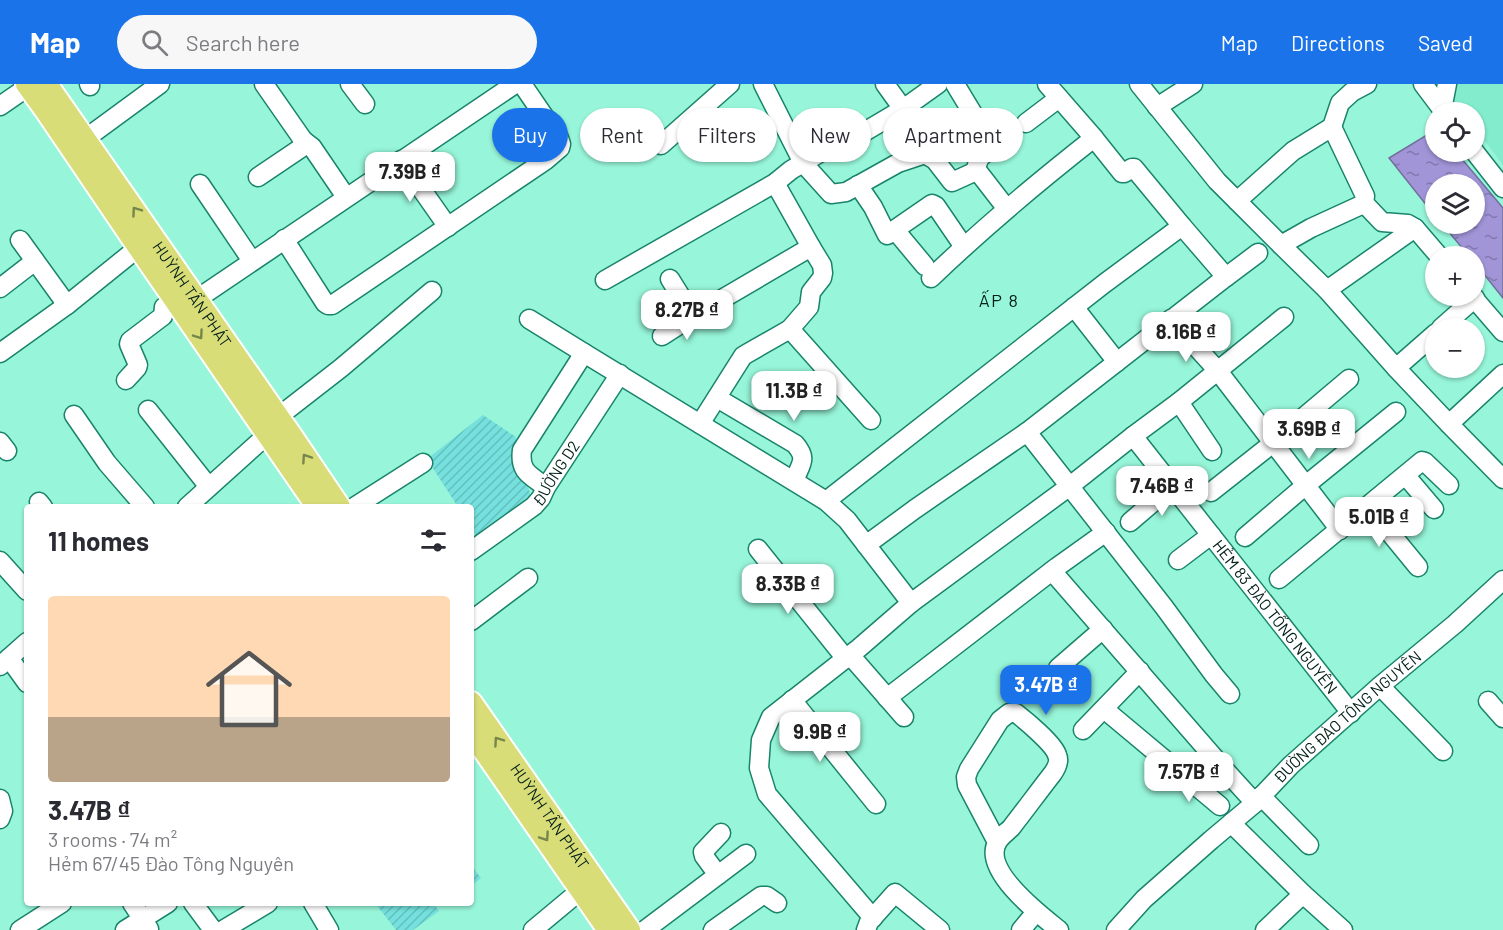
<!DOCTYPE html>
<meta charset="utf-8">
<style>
:root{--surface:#fff;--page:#f7f7f7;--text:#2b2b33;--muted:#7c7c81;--accent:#1a73e8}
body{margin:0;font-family:Barlow,sans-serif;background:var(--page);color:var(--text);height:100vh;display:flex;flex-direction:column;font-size:22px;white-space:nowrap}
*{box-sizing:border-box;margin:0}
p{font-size:20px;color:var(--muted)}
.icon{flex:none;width:33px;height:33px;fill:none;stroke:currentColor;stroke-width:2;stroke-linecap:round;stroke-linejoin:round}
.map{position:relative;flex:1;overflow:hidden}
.side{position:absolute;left:24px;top:420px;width:450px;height:402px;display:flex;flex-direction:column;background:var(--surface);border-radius:6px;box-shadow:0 2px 4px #0004}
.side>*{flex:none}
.guide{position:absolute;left:492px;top:24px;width:570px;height:54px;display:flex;gap:12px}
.fabs{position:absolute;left:1425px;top:18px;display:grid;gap:12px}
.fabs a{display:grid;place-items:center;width:60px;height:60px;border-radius:50%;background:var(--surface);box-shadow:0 2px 4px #0004;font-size:30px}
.price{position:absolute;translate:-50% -51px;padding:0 14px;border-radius:12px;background:#fff;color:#222;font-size:20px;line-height:39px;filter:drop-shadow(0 2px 3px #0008)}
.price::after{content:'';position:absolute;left:50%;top:36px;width:18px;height:14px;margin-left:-9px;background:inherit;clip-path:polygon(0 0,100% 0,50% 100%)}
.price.active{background:var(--accent);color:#fff}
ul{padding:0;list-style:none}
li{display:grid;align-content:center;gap:12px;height:318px;padding:0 24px}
li span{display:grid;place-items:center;height:186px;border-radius:6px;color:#555}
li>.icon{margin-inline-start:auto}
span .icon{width:108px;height:108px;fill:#fffc;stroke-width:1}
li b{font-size:26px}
h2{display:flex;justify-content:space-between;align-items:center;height:72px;padding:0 24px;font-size:26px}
.tag{padding:0 21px;border-radius:27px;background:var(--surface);box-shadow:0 2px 4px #0004;font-size:21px;line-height:54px}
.tag.active{background:var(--accent);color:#fff}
header{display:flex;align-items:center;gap:36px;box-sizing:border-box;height:84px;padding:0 30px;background:var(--accent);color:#fff}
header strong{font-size:28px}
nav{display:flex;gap:33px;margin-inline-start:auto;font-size:21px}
.search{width:420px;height:54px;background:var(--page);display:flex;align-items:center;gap:15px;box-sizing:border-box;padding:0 21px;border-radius:33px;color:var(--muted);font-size:22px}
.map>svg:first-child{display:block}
</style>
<header>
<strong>Map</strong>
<div class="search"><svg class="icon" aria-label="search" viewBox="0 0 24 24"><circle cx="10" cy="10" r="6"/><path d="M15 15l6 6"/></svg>Search here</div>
<nav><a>Map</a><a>Directions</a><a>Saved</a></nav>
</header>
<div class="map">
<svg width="1503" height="846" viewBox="0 0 1503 846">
<defs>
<pattern id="water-ripples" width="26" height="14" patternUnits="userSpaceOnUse" patternTransform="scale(1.5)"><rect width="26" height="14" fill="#a194d7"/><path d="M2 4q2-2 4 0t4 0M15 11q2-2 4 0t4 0" fill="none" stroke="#8178ad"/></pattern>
<pattern id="building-hatch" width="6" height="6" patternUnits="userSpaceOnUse" patternTransform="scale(1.5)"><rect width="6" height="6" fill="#75e0dd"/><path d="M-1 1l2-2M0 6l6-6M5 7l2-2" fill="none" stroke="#63c0bd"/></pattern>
</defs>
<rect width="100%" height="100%" fill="#97f6d9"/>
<path fill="#82eccd" d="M1441,0H1503V81L1475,44L1474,28H1463Z"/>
<path fill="url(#water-ripples)" stroke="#71709d" stroke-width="1.5" d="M1435,46L1436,68H1456L1503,124V214L1475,179L1474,172H1469L1442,140H1474V100H1436L1435,132L1389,74Z"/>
<path fill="url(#building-hatch)" d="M483,331L516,353L517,387L528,403L530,409V416L478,455L471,444V423H458L427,375Z
M471,781L481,794L471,802Z
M375,819H433L439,827L413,846H396Z"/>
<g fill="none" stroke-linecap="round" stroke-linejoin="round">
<g stroke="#19846b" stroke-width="21">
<g id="minor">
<path d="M89,0L90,2"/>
<path d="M350,0L365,20"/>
<path d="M763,0L803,79L831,110L846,108L898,79L925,70L935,76L952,98L974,88C977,84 977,78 980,74C986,67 991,69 990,58L955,0"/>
<path d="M885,0L911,36L925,70"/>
<path d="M1139,0L1217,97L1237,117L1293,67L1332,43L1340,19L1352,8L1367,0"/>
<path d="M1423,0L1444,28"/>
<path d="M0,22L29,2"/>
<path d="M1157,23L1193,0"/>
<path d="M1442,26L1447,0"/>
<path d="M1026,39L1059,14"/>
<path d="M1094,54L1122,89H1124L1132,84H1134L1182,142"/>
<path d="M85,55L160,0"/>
<path d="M303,56L312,63L346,113"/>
<path d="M661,61L730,0"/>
<path d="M1474,67L1503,104"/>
<path d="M401,76L448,143"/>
<path d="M976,85L1007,125"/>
<path d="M258,93L301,64L303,56L264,0"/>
<path d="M200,100L252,177"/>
<path d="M858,101L873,123L887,151L932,120L936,122L964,163"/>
<path d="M1237,117L1281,161L1311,144L1359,122L1364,119L1365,112L1332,43"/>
<path d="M1364,119L1382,138L1408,140L1415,144L1439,172"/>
<path d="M895,146L925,182"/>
<path d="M284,155L325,219L328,221H332L546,76L560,64L561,60L559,54L522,0"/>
<path d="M20,156L67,221"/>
<path d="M1281,161L1327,206L1396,284L1449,340L1503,395"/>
<path d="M1226,193L1258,169"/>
<path d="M931,194C983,144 1038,98 1094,54L1047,0"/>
<path d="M670,195L693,232L811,163L775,99"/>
<path d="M605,196L775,99L791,86L833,61L840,58L849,57L903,25L938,0"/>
<path d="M0,204L35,177"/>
<path d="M1327,206L1415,144"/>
<path d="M1472,212L1503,248"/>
<path d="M197,215L515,0"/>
<path d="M1074,223L1117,278"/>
<path d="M529,235L584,269"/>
<path d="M1171,235L1218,287L1340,446"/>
<path d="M1441,244L1475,214"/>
<path d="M790,245L809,223L811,208L822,194L823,189L822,181L811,163"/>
<path d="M662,252L693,232"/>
<path d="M0,269L67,221L139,163"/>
<path d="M1396,284L1436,249"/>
<path d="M126,296L137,284L138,281L129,260L130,257L163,232L164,223L175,216"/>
<path d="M717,314L795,360C808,375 801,379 794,397"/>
<path d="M1179,318L1212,367"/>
<path d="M148,326L209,403"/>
<path d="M74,331L107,379L145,423"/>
<path d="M278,333L341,284L432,207"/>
<path d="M700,340L743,272L748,269L790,245L871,336"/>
<path d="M1449,340L1503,290"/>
<path d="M1027,348L1164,523L1214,591L1230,610"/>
<path id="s1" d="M1133,352L1351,629"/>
<path d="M0,358L7,367"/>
<path d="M1406,392L1434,425"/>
<path d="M546,403C530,391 519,388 522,366L584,269L826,417L847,436L911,519"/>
<path d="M1211,408L1273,359L1349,295"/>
<path d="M826,417L1105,199L1182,142L1226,193L1027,348L915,425L866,461"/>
<path d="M39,418L43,423"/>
<path d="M1368,422L1418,483"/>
<path d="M187,423L268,350"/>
<path d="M354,423L423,379"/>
<path d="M1130,438L1172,402"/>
<path d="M1245,453L1306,401L1396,328"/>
<path d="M758,465L846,575"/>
<path id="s2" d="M471,467L534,422L541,414L546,403L620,290"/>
<path d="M1178,476L1211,451"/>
<path d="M0,477L27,507"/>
<path d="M1052,487L1224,685L1255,719"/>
<path d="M1279,495L1422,377L1425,378L1449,401"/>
<path d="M471,537L528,494"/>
<path d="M850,571L904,633"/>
<path d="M9,574L27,599"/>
<path d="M0,582L27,558"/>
<path d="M1058,584L1103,545"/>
<path d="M1380,602L1443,667"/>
<path d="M887,614L1057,483L1106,448"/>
<path d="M792,616L876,720"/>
<path d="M1488,617L1503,634"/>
<path d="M1104,625L1220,722"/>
<path d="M1083,646L1140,587"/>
<path d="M1261,712L1309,761"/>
<path d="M0,715L3,727L0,735"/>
<path d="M1231,739L1303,810L1343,846"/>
<path d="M997,758L967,701L966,693L969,685L1000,636L1009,629H1016C1025,636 1054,660 1057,671C1060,677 1057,683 1053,689C1039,707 1025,726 1011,744C1007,748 1001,752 998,757C980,785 1040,831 1059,846"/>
<path d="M718,791L704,772L703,768L721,749"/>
<path d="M132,819L149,845"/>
<path d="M193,819L213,846"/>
<path d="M313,819L329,846"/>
<path d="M873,834L767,710L759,684L761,656L771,633L859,564L911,519L1070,402L1133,352L1179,318L1284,233"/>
<path d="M20,846L62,819"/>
<path d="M125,846L168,819"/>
<path d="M223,846L268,819"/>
<path d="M533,846L581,806"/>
<path d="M645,846L746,770"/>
<path d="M713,846L761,812H767L777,819"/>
<path d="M866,846L869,838L895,809L940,846"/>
<path d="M1021,846L1036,828"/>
<path id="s3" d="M1116,846L1144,815L1211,756L1255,719L1291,681L1380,602L1455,540L1503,496"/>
<path d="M1265,846L1303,810"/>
</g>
</g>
<g stroke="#fff" stroke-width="26">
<g id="major">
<path d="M27,0L46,26L132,153L318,423"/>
<path id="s4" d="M46,0L291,352L339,423"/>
<path id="s5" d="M471,619L629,846"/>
<path d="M471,647L609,846"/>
</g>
</g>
<use href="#minor" stroke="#fff" stroke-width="18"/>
<use href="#major" stroke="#d8dd78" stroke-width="22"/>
</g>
<defs><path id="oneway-chevron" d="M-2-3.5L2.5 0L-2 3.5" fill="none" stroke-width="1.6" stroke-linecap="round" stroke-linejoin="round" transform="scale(1.5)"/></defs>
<g stroke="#77874c">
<use href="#oneway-chevron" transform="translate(136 127) rotate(-125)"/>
<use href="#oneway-chevron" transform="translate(199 251) rotate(55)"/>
<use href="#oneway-chevron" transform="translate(306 374) rotate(-124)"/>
<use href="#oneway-chevron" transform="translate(498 657) rotate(-125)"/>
<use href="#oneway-chevron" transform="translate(545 753) rotate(56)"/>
</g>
<g text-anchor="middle" stroke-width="6" stroke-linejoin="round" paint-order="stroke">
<g font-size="16" fill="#001d16" stroke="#97f6d9">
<text dy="6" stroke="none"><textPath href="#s4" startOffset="256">HUỲNH TẤN PHÁT</textPath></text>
<text dy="6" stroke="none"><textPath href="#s2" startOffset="117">ĐƯỜNG D2</textPath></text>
<text dy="6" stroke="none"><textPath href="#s1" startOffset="230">HẺM 83 ĐÀO TỐNG NGUYÊN</textPath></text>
<text dy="6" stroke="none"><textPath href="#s3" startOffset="315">ĐƯỜNG ĐÀO TÔNG NGUYÊN</textPath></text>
<text dy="6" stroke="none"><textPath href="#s5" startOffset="138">HUỲNH TẤN PHÁT</textPath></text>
</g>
<g font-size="18" letter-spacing="1.5" fill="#001d16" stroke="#97f6d9">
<text x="999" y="223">ẤP 8</text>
</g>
</g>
</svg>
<div class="fabs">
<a><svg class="icon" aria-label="locate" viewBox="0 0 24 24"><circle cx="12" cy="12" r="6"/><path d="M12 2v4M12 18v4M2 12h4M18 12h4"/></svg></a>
<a><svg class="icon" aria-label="layers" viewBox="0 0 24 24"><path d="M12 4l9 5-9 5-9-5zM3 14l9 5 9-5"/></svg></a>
<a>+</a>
<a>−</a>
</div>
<b class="price" style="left:410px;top:119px">7.39B ₫</b>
<b class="price" style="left:687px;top:257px">8.27B ₫</b>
<b class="price" style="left:1186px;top:279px">8.16B ₫</b>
<b class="price" style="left:794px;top:338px">11.3B ₫</b>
<b class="price" style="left:1309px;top:376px">3.69B ₫</b>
<b class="price" style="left:1162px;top:433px">7.46B ₫</b>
<b class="price" style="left:1379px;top:464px">5.01B ₫</b>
<b class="price" style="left:788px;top:531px">8.33B ₫</b>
<b class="price active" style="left:1046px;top:632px">3.47B ₫</b>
<b class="price" style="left:820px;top:679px">9.9B ₫</b>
<b class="price" style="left:1189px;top:719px">7.57B ₫</b>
<div class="guide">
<a class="tag active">Buy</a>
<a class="tag">Rent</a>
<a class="tag">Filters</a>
<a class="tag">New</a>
<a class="tag">Apartment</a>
</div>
<section class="side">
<h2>11 homes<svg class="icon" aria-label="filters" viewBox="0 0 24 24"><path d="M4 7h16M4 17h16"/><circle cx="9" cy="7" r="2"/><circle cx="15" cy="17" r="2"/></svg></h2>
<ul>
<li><span style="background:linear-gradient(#ffd9b3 65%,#b9a48a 0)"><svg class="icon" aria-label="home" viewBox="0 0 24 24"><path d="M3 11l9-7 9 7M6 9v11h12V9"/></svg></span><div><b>3.47B ₫</b><p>3 rooms · 74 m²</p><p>Hẻm 67/45 Đào Tông Nguyên</p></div></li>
</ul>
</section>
</div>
